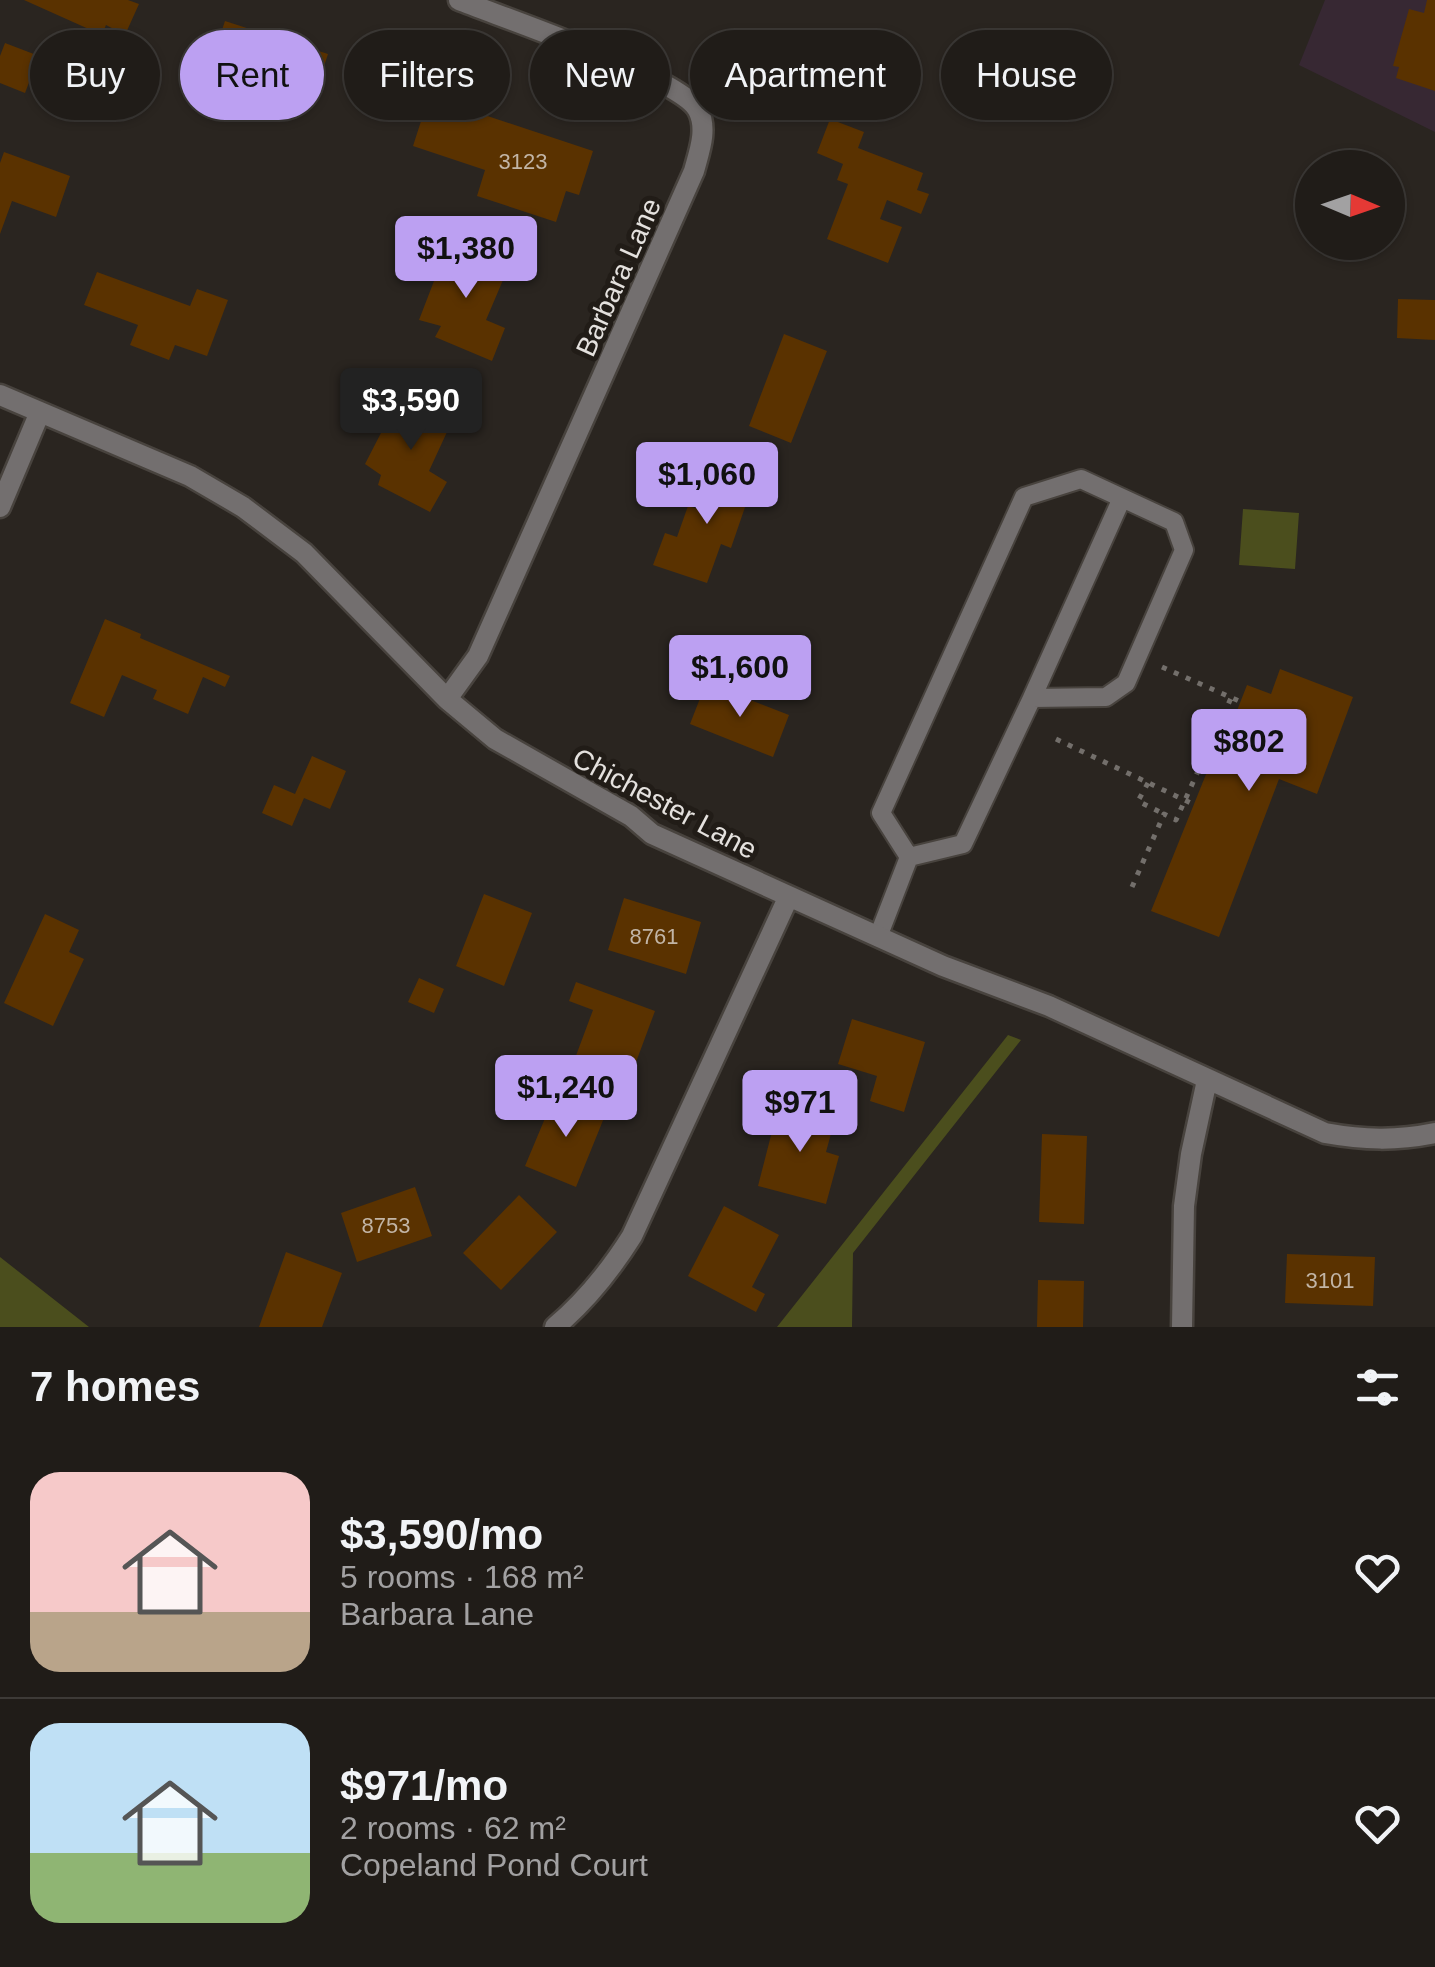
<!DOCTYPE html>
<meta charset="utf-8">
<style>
:root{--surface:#201c18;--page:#282521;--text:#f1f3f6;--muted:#a2a1a2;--line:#3d3a37;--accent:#bca0f2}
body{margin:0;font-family:Helvetica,sans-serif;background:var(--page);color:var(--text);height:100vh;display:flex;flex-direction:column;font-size:38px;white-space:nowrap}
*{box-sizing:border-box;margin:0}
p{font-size:32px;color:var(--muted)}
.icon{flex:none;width:55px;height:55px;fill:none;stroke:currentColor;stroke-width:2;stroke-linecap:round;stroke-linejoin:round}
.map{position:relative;height:1327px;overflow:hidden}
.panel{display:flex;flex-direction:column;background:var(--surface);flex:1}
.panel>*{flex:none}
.hud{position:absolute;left:30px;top:30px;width:1375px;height:90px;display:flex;gap:20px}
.needle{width:65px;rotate:92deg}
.controls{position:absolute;left:1295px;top:150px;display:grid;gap:20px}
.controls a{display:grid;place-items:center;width:110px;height:110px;border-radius:50%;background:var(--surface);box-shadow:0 2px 8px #0004,0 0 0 2px var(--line);font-size:50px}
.price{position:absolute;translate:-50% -85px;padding:0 22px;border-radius:10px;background:var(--accent);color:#111;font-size:32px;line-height:65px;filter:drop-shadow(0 2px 5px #0008)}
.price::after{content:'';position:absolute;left:50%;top:60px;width:30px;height:22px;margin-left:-15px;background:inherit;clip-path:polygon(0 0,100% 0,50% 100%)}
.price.current{background:#222;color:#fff}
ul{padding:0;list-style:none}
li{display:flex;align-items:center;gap:30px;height:250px;padding:0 30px}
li+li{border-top:2px solid var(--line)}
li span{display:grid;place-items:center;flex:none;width:280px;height:200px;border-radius:30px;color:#555}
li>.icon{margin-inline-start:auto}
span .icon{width:120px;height:120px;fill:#fffc;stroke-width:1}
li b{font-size:42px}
h2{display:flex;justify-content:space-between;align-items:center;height:120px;padding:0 30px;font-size:42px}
.chip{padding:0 35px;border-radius:45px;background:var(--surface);box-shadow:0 2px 8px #0004,0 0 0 2px var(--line);font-size:35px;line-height:90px}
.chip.current{background:var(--accent);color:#111}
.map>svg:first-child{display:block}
</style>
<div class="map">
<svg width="1435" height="1327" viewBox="0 0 1435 1327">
<rect width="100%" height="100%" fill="#2a2520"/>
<path fill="#372833" d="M1325,0H1435V132L1299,65Z"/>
<path fill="#4b4e1d" d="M1243,509L1299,513L1295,569L1239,565Z
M1008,1035L1021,1040L853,1253L852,1327H777Z
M0,1257L89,1327H0Z"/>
<path fill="#5a3200" d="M24,0H128L139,4L125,35L106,25L102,35Z
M1427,0H1435V91L1396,78L1399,67L1393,66L1409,9L1424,13Z
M225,21L328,54L311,105L208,72Z
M5,43L39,56L25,93L0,83V56Z
M388,83L593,151L579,195L566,191L556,222L477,196L485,170L413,146L422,118L380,104Z
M830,119L864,132L858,148L923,173L917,190L929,194L921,214L887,200L880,219L902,227L888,263L827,239L848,184L837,180L843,164L817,153Z
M4,152L70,176L56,217L12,201L0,234V163Z
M449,242L509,266L486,320L505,328L492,361L435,337L441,326L419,320Z
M97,272L190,306L197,289L228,300L207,356L175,345L169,360L130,345L138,325L84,305Z
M1398,299L1435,300V340L1397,338Z
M784,334L827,351L791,443L749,426Z
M400,396L453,419L429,471L447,482L430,512L378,485L381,475L365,464Z
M717,465L755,478L731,548L721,544L707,583L653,565L665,533L677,537L688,506L702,510Z
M105,619L141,634L140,638L230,676L225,687L203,677L188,714L153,699L157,690L122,675L104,717L70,703Z
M1280,669L1353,697L1317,794L1279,779L1219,937L1151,911L1219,742L1243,753L1250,733L1231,726L1247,685L1271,694Z
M706,683L789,715L773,757L690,724Z
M312,756L346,771L330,809L304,798L292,826L262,813L274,785L295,794Z
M484,894L532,913L504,986L456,966Z
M624,898L701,922L686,974L608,950Z
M45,914L79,930L69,952L84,959L53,1026L4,1003Z
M419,978L444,989L434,1013L408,1002Z
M576,982L655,1011L626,1089L571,1069L593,1010L569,1001Z
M852,1019L925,1042L904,1112L870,1101L877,1076L838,1064Z
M556,1092L606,1113L576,1187L525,1166Z
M779,1104L835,1119L826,1152L839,1156L826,1204L758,1186Z
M1042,1134L1087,1136L1084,1224L1039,1222Z
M415,1187L432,1236L357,1262L341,1213Z
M519,1195L557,1232L501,1290L463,1253Z
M724,1206L779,1235L752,1287L765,1294L756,1312L688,1276Z
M286,1252L342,1273L322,1327H259Z
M1287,1254L1375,1257L1373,1306L1285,1303Z
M1038,1280L1084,1281L1083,1327H1037Z"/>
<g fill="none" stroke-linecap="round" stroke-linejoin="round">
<g stroke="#48433e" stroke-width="22">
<path id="service" d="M1032,698L1122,498
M878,937L909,857L963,844L1032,698L1106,697L1126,683L1184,550L1174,522L1081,479L1024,497L881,813L909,857"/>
</g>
<g stroke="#48433e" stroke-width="25">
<path id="minor" d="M0,395L190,476L243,507L304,553L447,699L495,739L631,816L652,834L943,966L1049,1006L1325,1133C1364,1140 1396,1141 1435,1133
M0,507L40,412
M447,699L478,656L694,171C699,152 708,129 698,110C681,78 501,17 459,0
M555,1327C587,1300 610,1271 632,1236L788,898
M1182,1327L1184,1206L1191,1154L1207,1080"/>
</g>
<path stroke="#736f6b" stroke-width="5" stroke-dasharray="5 8" stroke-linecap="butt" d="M1162,667L1239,701
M1056,739L1195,805
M1148,783L1138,801L1164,814
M1132,887L1164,814L1176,820L1231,698"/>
<use href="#service" stroke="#736f6f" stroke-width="18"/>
<use href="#minor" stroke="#736f6f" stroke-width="20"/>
</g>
<g text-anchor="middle" stroke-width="10" stroke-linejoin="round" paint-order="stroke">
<g font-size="22" fill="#c2b5a6">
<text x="523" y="169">3123</text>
<text x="654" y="944">8761</text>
<text x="386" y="1233">8753</text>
<text x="1330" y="1288">3101</text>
</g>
<g font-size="28" fill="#e4e1de" stroke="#211c17">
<text transform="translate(618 277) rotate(-66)" y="10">Barbara Lane</text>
<text transform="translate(665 803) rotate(28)" y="10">Chichester Lane</text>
</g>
</g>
</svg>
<div class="controls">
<a><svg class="needle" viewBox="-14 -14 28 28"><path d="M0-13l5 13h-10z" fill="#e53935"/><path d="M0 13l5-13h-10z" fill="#a2a1a2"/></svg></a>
</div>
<b class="price" style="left:466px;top:301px">$1,380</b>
<b class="price current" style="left:411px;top:453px">$3,590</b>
<b class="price" style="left:707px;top:527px">$1,060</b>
<b class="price" style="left:740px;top:720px">$1,600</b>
<b class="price" style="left:1249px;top:794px">$802</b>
<b class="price" style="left:566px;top:1140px">$1,240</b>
<b class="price" style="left:800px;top:1155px">$971</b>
<div class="hud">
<a class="chip">Buy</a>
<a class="chip current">Rent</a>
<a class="chip">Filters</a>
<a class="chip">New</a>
<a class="chip">Apartment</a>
<a class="chip">House</a>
</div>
</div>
<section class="panel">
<h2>7 homes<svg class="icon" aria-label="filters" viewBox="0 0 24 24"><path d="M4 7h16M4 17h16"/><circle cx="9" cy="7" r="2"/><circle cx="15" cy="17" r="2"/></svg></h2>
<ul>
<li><span style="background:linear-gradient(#f6c9c9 70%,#b9a48a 0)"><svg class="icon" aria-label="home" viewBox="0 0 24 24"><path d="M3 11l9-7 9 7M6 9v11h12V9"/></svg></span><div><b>$3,590/mo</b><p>5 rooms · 168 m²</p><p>Barbara Lane</p></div><svg class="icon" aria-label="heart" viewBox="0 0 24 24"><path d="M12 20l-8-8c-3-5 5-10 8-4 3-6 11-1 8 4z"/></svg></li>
<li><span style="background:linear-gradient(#bfe0f5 65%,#8fb573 0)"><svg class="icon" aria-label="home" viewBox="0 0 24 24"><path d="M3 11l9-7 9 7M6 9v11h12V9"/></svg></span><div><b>$971/mo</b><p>2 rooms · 62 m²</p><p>Copeland Pond Court</p></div><svg class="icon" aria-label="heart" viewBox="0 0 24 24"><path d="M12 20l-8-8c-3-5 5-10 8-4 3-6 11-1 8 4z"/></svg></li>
</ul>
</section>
